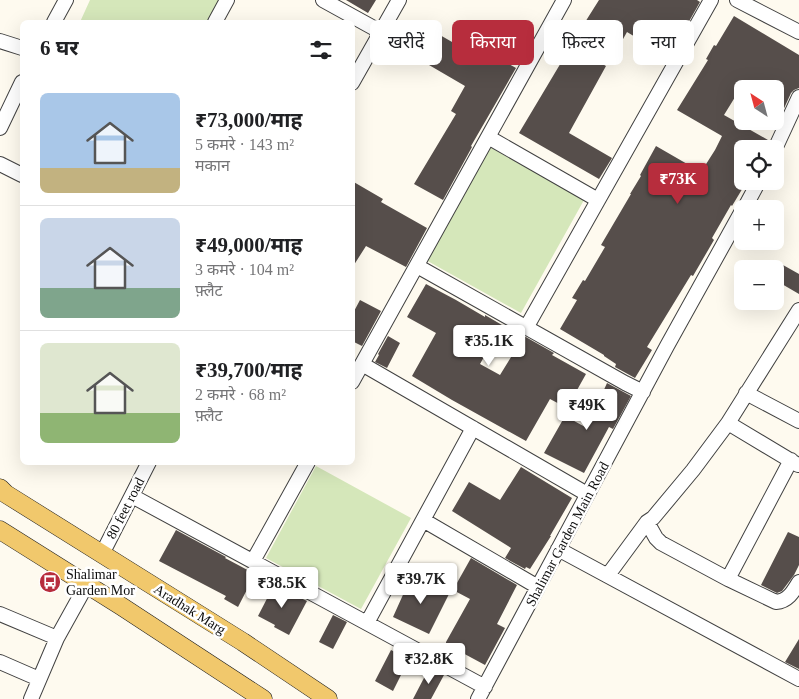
<!DOCTYPE html>
<html lang="hi">
<meta charset="utf-8">
<style>
:root{--surface:#fff;--page:#f6f6f6;--text:#202124;--muted:#757577;--line:#e0e0e0;--accent:#b72d3d}
body{margin:0;font-family:"Times New Roman","Noto Sans Devanagari",serif;background:var(--page);color:var(--text);height:100vh;display:flex;flex-direction:column;font-size:19px;white-space:nowrap}
*{box-sizing:border-box;margin:0}
p{font-size:16px;color:var(--muted)}
.icon{flex:none;width:28px;height:28px;fill:none;stroke:currentColor;stroke-width:2;stroke-linecap:round;stroke-linejoin:round}
.map{position:relative;flex:1;overflow:hidden}
.details{position:absolute;left:20px;top:20px;width:335px;height:445px;display:flex;flex-direction:column;background:var(--surface);border-radius:8px;box-shadow:0 5px 20px #0002}
.details>*{flex:none}
.banner{position:absolute;left:370px;top:20px;width:354px;height:45px;display:flex;gap:10px}
.needle{width:32px;rotate:324deg}
.controls{position:absolute;left:734px;top:80px;display:grid;gap:10px}
.controls a{display:grid;place-items:center;width:50px;height:50px;border-radius:8px;background:var(--surface);box-shadow:0 5px 20px #0002;font-size:25px}
.price{position:absolute;translate:-50% -42px;padding:0 11px;border-radius:5px;background:#fff;color:#222;font-size:16px;line-height:32px;filter:drop-shadow(0 1px 2px #0008)}
.price::after{content:'';position:absolute;left:50%;top:30px;width:15px;height:11px;margin-left:-8px;background:inherit;clip-path:polygon(0 0,100% 0,50% 100%)}
.price.selected{background:var(--accent);color:#fff}
ul{padding:0;list-style:none}
li{display:flex;align-items:center;gap:15px;height:125px;padding:0 20px}
li+li{border-top:1px solid var(--line)}
li span{display:grid;place-items:center;flex:none;width:140px;height:100px;border-radius:8px;color:#555}
li>.icon{margin-inline-start:auto}
span .icon{width:60px;height:60px;fill:#fffc;stroke-width:1}
li b{font-size:21px}
h2{display:flex;justify-content:space-between;align-items:center;height:60px;padding:0 20px;font-size:21px}
.pill{padding:0 18px;border-radius:8px;background:var(--surface);box-shadow:0 5px 20px #0002;font-size:18px;line-height:45px}
.pill.selected{background:var(--accent);color:#fff}
.map>svg:first-child{display:block}
</style>
<div class="map">
<svg width="799" height="699" viewBox="0 0 799 699">
<rect width="100%" height="100%" fill="#fefaef"/>
<path fill="#d5e7ba" d="M90,0H229L218,22H80Z
M488,146L584,200L521,313L424,259Z
M316,466L411,518L361,609L266,558Z"/>
<path fill="#564e4b" d="M346,0H376L368,13Z
M599,0H697L700,2L670,55L643,39L642,41L627,32L618,48L582,27Z
M734,16L799,55V88L794,90L791,93L775,128V89H740L724,115L768,140L763,149H742V181H747L732,206L731,205L712,238L714,240L693,276L691,275L647,347L652,350L635,378L615,367L616,364L604,356V355L560,329L577,300L572,298L583,280L585,281L605,247L601,245L631,194H630L641,176L640,175L656,146L701,172L715,150L722,136L677,110L708,60L706,59L714,45L716,46Z
M433,31L485,61L490,53L516,68L471,146L472,147L443,200L414,184L456,114L451,111L465,86L417,58Z
M569,45L606,66L569,133L612,158L599,179L519,133L562,61L560,60Z
M352,181L383,199L381,202L427,228L406,267L366,246L352,268Z
M783,265L799,274V294L775,280Z
M426,284L456,300L485,317V315L502,325L480,364L500,375L524,336L554,353L552,355L586,374L567,408L550,399L526,441L452,400L412,376L436,333L407,317Z
M360,300L381,311L362,346L352,341V315Z
M388,336L400,343L387,368L375,362L379,355L378,354Z
M607,383L631,396L613,429L609,427L584,473L544,453L565,416L587,428Z
M521,467L572,498L550,536H551L530,569L526,567L525,569L505,558L511,548L452,511L469,482L500,500Z
M176,530L226,557L225,558L255,574L238,607L224,599L226,596L159,561Z
M788,532L799,537V565L794,575L782,591L777,593L761,585Z
M471,558L517,585L497,624L505,628L485,665L459,651L458,653L446,647V642L470,599L453,590Z
M411,577L449,594L429,634L393,617Z
M274,585L307,601L289,635L274,627L275,625L258,616Z
M333,615L347,622L333,649L319,642Z
M799,639V669L785,662Z
M391,650L409,659L393,691L375,681Z
M432,668L444,675L431,699H413L425,676L427,677Z"/>
<g fill="none" stroke-linecap="round" stroke-linejoin="round">
<g stroke="#414141" stroke-width="16">
<path id="minor" d="M323,0L381,32
M737,0L799,32
M54,22L66,0
M215,22L227,0
M0,41L22,48
M352,83L399,0
M0,128L22,82
M488,137L598,200
M775,149L799,97
M0,164L22,175
M744,209L759,181
M417,266L625,383L643,392
M526,328L711,0
M362,364L587,494
M352,382L564,0
M746,393L799,421
M728,423L798,465
M132,496L485,687
M423,520L538,587
M647,522L656,538L661,543L728,579L776,602C788,601 793,592 799,582
M558,549L799,679
M102,554L149,462
M253,561L308,462
M608,575L647,522L653,518L693,470L728,423L799,310
M728,579L791,460
M0,614L57,638
M367,623L473,428
M0,662L39,679
M31,699L57,638L87,584
M478,699L667,346L742,211"/>
</g>
<g stroke="#1f1f1f" stroke-width="19">
<path id="major" d="M0,488L6,494L243,642L328,699
M0,530L121,606L263,699"/>
</g>
<use href="#minor" stroke="#fff" stroke-width="14"/>
<use href="#major" stroke="#f1c86c" stroke-width="18"/>
</g>
<defs>
<g id="bus-disc" transform="scale(1.125)"><circle r="9.5" fill="#b72d3d" stroke="#fff"/><path d="M-5-6H5V4H4V6H2V4H-2V6H-4V4H-5ZM-3.5-4V0h7V-4ZM-3.5 1.2v1.5H-2V1.2ZM2 1.2v1.5H3.5V1.2Z" fill="#fff"/></g>
</defs>
<g fill-rule="evenodd">
<use href="#bus-disc" x="50" y="582"/>
</g>
<g text-anchor="middle" stroke-width="5" stroke-linejoin="round" paint-order="stroke">
<g font-size="14" fill="#0e0e0e" stroke="#fff">
<text transform="translate(125 508) rotate(-63)" y="5">80 feet road</text>
<text transform="translate(567 534) rotate(-62)" y="5">Shalimar Garden Main Road</text>
<text transform="translate(190 609) rotate(32)" y="5">Aradhak Marg</text>
</g>
<g font-size="14" fill="#0e0e0e" stroke="#fff" text-anchor="start">
<text x="66" y="579">Shalimar<tspan x="66" dy="16">Garden Mor</tspan></text>
</g>
</g>
</svg>
<div class="controls">
<a><svg class="needle" viewBox="-14 -14 28 28"><path d="M0-13l5 13h-10z" fill="#e53935"/><path d="M0 13l5-13h-10z" fill="#757577"/></svg></a>
<a><svg class="icon" aria-label="locate" viewBox="0 0 24 24"><circle cx="12" cy="12" r="6"/><path d="M12 2v4M12 18v4M2 12h4M18 12h4"/></svg></a>
<a>+</a>
<a>−</a>
</div>
<b class="price selected" style="left:678px;top:205px">₹73K</b>
<b class="price" style="left:489px;top:367px">₹35.1K</b>
<b class="price" style="left:587px;top:431px">₹49K</b>
<b class="price" style="left:421px;top:605px">₹39.7K</b>
<b class="price" style="left:282px;top:609px">₹38.5K</b>
<b class="price" style="left:429px;top:685px">₹32.8K</b>
<div class="banner">
<a class="pill">खरीदें</a>
<a class="pill selected">किराया</a>
<a class="pill">फ़िल्टर</a>
<a class="pill">नया</a>
</div>
<section class="details">
<h2>6 घर<svg class="icon" aria-label="filters" viewBox="0 0 24 24"><path d="M4 7h16M4 17h16"/><circle cx="9" cy="7" r="2"/><circle cx="15" cy="17" r="2"/></svg></h2>
<ul>
<li><span style="background:linear-gradient(#a9c7e8 75%,#c2b280 0)"><svg class="icon" aria-label="home" viewBox="0 0 24 24"><path d="M3 11l9-7 9 7M6 9v11h12V9"/></svg></span><div><b>₹73,000/माह</b><p>5 कमरे · 143 m²</p><p>मकान</p></div></li>
<li><span style="background:linear-gradient(#c9d6e8 70%,#7fa58c 0)"><svg class="icon" aria-label="home" viewBox="0 0 24 24"><path d="M3 11l9-7 9 7M6 9v11h12V9"/></svg></span><div><b>₹49,000/माह</b><p>3 कमरे · 104 m²</p><p>फ़्लैट</p></div></li>
<li><span style="background:linear-gradient(#dfe7d0 70%,#8fb573 0)"><svg class="icon" aria-label="home" viewBox="0 0 24 24"><path d="M3 11l9-7 9 7M6 9v11h12V9"/></svg></span><div><b>₹39,700/माह</b><p>2 कमरे · 68 m²</p><p>फ़्लैट</p></div></li>
</ul>
</section>
</div>
